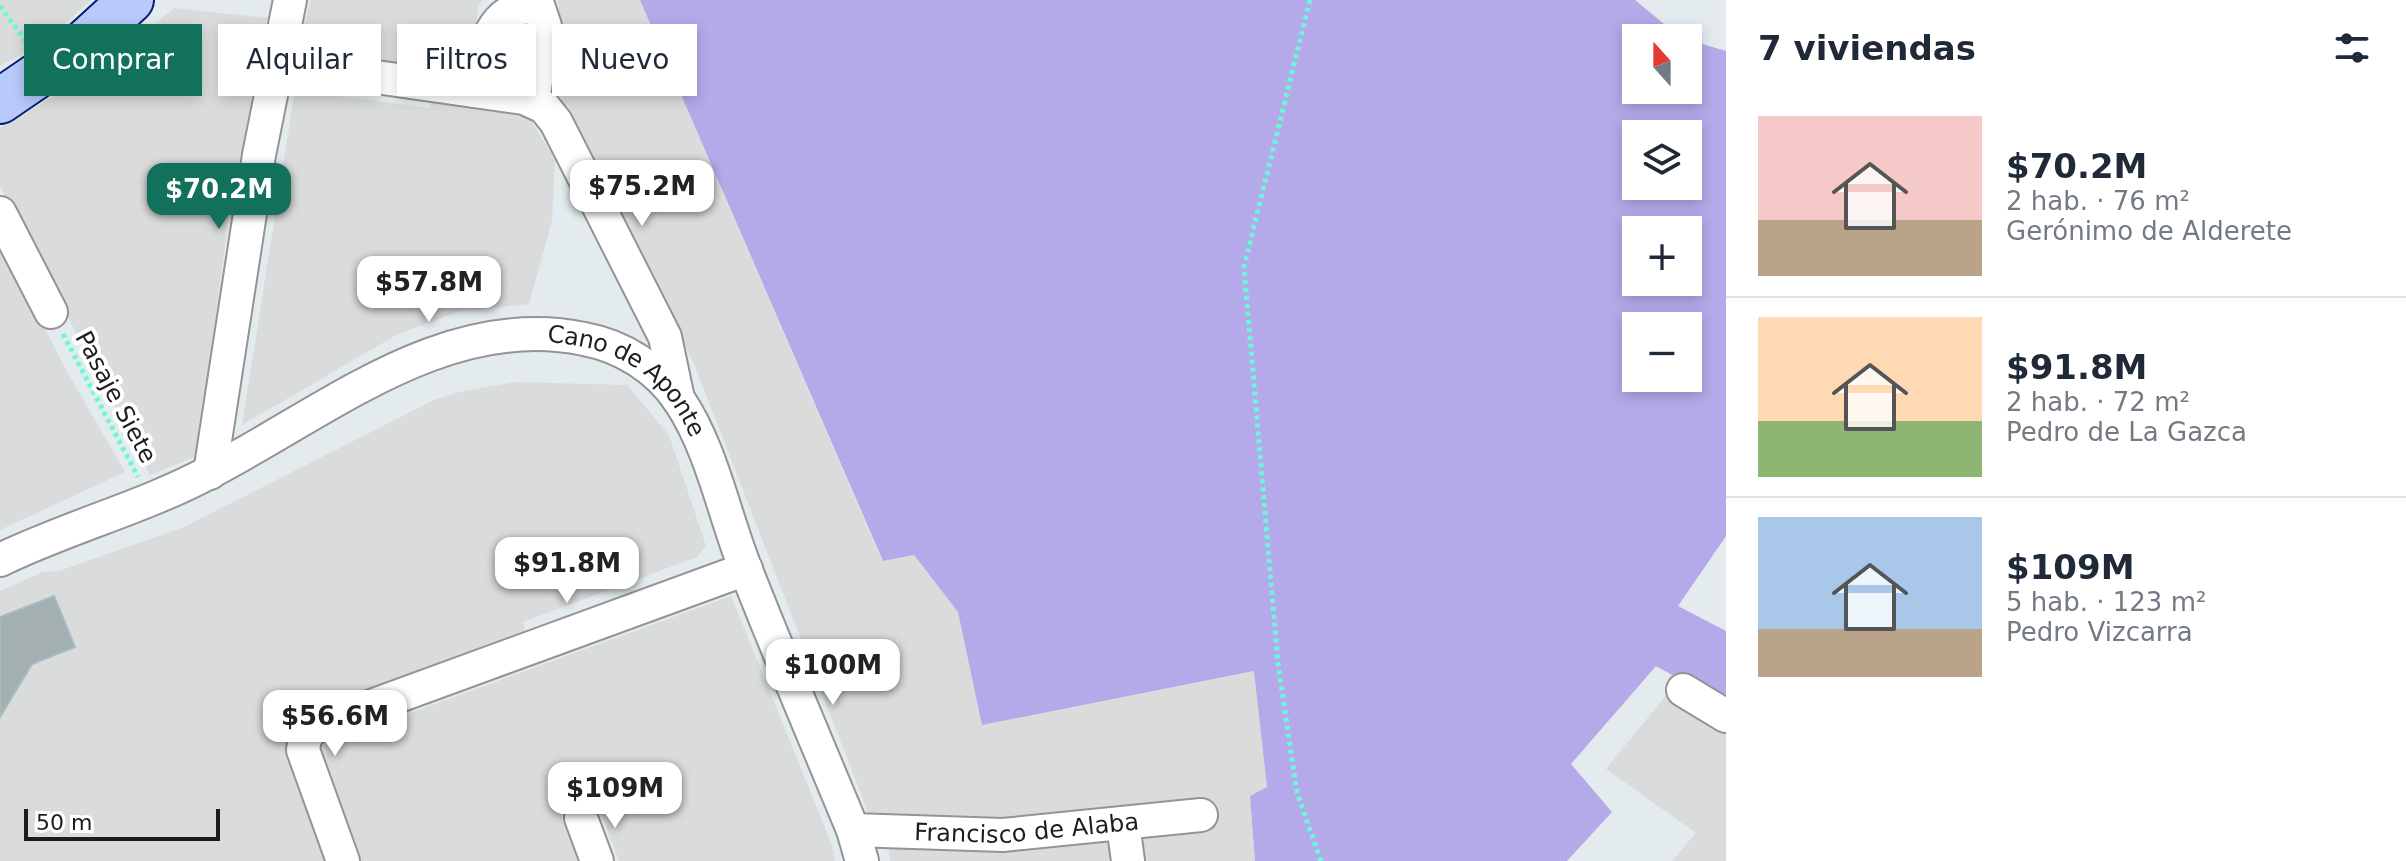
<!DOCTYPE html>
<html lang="es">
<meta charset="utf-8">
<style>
:root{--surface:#fff;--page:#f6f6f7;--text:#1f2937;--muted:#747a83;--line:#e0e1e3;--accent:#12715b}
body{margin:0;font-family:"DejaVu Sans",sans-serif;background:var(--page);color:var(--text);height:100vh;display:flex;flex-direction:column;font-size:30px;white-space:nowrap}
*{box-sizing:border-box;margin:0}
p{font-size:26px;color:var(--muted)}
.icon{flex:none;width:44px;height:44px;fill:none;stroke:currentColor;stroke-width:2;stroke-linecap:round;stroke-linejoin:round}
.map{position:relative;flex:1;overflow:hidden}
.panel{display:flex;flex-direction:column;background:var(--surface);width:680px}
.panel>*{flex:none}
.hud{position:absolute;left:24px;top:24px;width:760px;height:72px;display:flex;gap:16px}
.needle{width:52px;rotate:339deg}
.tools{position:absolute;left:1622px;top:24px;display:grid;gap:16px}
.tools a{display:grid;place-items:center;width:80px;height:80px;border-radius:0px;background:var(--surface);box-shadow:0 4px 12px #0003;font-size:40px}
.scale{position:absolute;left:24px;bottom:20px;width:196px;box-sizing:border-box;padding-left:8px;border:4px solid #1d1d1d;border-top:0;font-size:22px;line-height:28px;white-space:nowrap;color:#1d1d1d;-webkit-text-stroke:6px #fff;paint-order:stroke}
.price{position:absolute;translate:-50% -68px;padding:0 18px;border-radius:16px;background:#fff;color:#222;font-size:26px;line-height:52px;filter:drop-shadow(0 2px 4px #0008)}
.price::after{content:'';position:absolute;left:50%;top:48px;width:24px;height:18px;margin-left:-12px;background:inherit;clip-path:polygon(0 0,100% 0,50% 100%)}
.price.on{background:var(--accent);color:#fff}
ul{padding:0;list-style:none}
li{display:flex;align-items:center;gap:24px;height:200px;padding:0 32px}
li+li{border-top:2px solid var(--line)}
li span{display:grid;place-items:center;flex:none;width:224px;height:160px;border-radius:0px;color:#555}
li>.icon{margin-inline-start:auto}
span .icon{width:96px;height:96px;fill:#fffc;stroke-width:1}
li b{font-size:34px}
h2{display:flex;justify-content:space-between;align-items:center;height:96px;padding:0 32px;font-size:34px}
.chip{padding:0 28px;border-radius:0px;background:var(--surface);box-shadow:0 4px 12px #0003;font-size:28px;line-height:72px}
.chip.on{background:var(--accent);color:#fff}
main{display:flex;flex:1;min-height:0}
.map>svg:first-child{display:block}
</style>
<main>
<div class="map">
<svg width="1726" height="861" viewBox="0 0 1726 861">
<rect width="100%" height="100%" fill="#e3ebee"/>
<path fill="#dadbdb" d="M0,0H91L45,42L0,66Z
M311,0H483L479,4L466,82L296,52Z
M557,0H640L882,561L914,555L958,612L982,724L1255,671L1267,788L1250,796L1255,861H890L889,849L868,812L694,364L568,105L561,108L548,83L559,5Z
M174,8L267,18L229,217L197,456L150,475L0,186V128L107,65Z
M295,90L429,108L431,101L527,114L555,160L552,221L529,304L460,311L398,334L242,425Z
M0,241L65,368L125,472L0,530Z
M514,382L627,385L669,435L706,546L697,557L523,622L527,636L304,715L288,738L330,861H0V591L43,572L59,571L184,527L434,400L459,392Z
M731,596L832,845L835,861H619L595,798L560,813L578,861H358L317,747Z
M1667,694L1726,734V861H1672L1696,833L1606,769Z"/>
<path fill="#b4a9e9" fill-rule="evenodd" d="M640,0H1635L1681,38H1636V90H1688V40L1726,51V536L1678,606L1726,631V705L1656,666L1571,764L1612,812L1567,861H1255L1250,796L1267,787L1254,671L982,725L958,612L914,555L883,561ZM1636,134H1688V186H1636ZM1636,230H1688V282H1636ZM1636,326H1688V378H1636Z"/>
<path fill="#a3afb0" stroke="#a6bdc0" stroke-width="2" d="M54,596L75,647L32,664L0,717V617Z"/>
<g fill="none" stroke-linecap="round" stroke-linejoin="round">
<g stroke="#949494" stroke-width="36">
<g id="street">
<path d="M277,63L524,98L544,107L556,122L665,337L678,399"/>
<path d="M475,91C481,61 487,0 539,8L545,26L533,100"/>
<path d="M0,213L51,312"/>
<path d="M210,473L259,155L290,0"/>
<path id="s1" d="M0,560C68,527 142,508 208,473C325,413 445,310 584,339C622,346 657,368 679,400C712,449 724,515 746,570C780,657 817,743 853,830L862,861"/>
<path d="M1683,690L1726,716"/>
<path d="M581,818L597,861"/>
<path d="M1123,824L1128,861"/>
<path id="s2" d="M853,830L1003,835L1201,815"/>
<path d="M343,861L303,750L305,737L314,727L746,569"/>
</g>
</g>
<g stroke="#051f73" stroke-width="48">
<path id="secondary" d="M0,101L82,45L131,0"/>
</g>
<path stroke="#6af9d7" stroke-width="5" stroke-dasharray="4 4" stroke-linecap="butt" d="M1310,0L1244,267L1278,664L1297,793L1321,861
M0,6L28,44
M63,334L138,477"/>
<use href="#street" stroke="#fff" stroke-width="32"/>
<use href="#secondary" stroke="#b7caf9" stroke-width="44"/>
</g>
<g text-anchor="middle" stroke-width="8" stroke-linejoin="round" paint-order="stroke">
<g font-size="24" fill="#1d1d1d" stroke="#fff">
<text dy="8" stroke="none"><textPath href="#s1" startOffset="694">Cano de Aponte</textPath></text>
<text transform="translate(116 397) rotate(62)" y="8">Pasaje Siete</text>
<text dy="8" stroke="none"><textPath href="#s2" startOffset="174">Francisco de Alaba</textPath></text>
</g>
</g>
</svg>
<div class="tools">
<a><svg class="needle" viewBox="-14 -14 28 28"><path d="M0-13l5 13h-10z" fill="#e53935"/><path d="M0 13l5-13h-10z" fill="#747a83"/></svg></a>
<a><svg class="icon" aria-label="layers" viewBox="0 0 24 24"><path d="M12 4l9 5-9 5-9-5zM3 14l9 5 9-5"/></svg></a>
<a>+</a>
<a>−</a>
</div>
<div class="scale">50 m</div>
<b class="price" style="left:642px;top:228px">$75.2M</b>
<b class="price on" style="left:219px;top:231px">$70.2M</b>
<b class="price" style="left:429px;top:324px">$57.8M</b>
<b class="price" style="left:567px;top:605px">$91.8M</b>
<b class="price" style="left:833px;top:707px">$100M</b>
<b class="price" style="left:335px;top:758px">$56.6M</b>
<b class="price" style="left:615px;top:830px">$109M</b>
<div class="hud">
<a class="chip on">Comprar</a>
<a class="chip">Alquilar</a>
<a class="chip">Filtros</a>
<a class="chip">Nuevo</a>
</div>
</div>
<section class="panel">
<h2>7 viviendas<svg class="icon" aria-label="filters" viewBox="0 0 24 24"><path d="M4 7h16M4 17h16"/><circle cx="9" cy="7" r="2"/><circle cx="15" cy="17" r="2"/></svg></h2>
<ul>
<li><span style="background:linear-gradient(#f6c9c9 65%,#b9a48a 0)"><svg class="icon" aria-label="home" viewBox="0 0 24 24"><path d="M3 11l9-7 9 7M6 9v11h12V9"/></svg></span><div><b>$70.2M</b><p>2 hab. · 76 m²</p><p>Gerónimo de Alderete</p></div></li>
<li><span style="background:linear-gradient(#ffd9b3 65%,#8fb573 0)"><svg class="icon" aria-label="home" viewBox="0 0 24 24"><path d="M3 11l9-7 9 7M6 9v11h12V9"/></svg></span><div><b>$91.8M</b><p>2 hab. · 72 m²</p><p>Pedro de La Gazca</p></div></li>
<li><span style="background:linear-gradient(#a9c7e8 70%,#b9a48a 0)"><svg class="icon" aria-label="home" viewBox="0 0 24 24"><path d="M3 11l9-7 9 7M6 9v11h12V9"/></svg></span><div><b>$109M</b><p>5 hab. · 123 m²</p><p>Pedro Vizcarra</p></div></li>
</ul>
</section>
</main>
